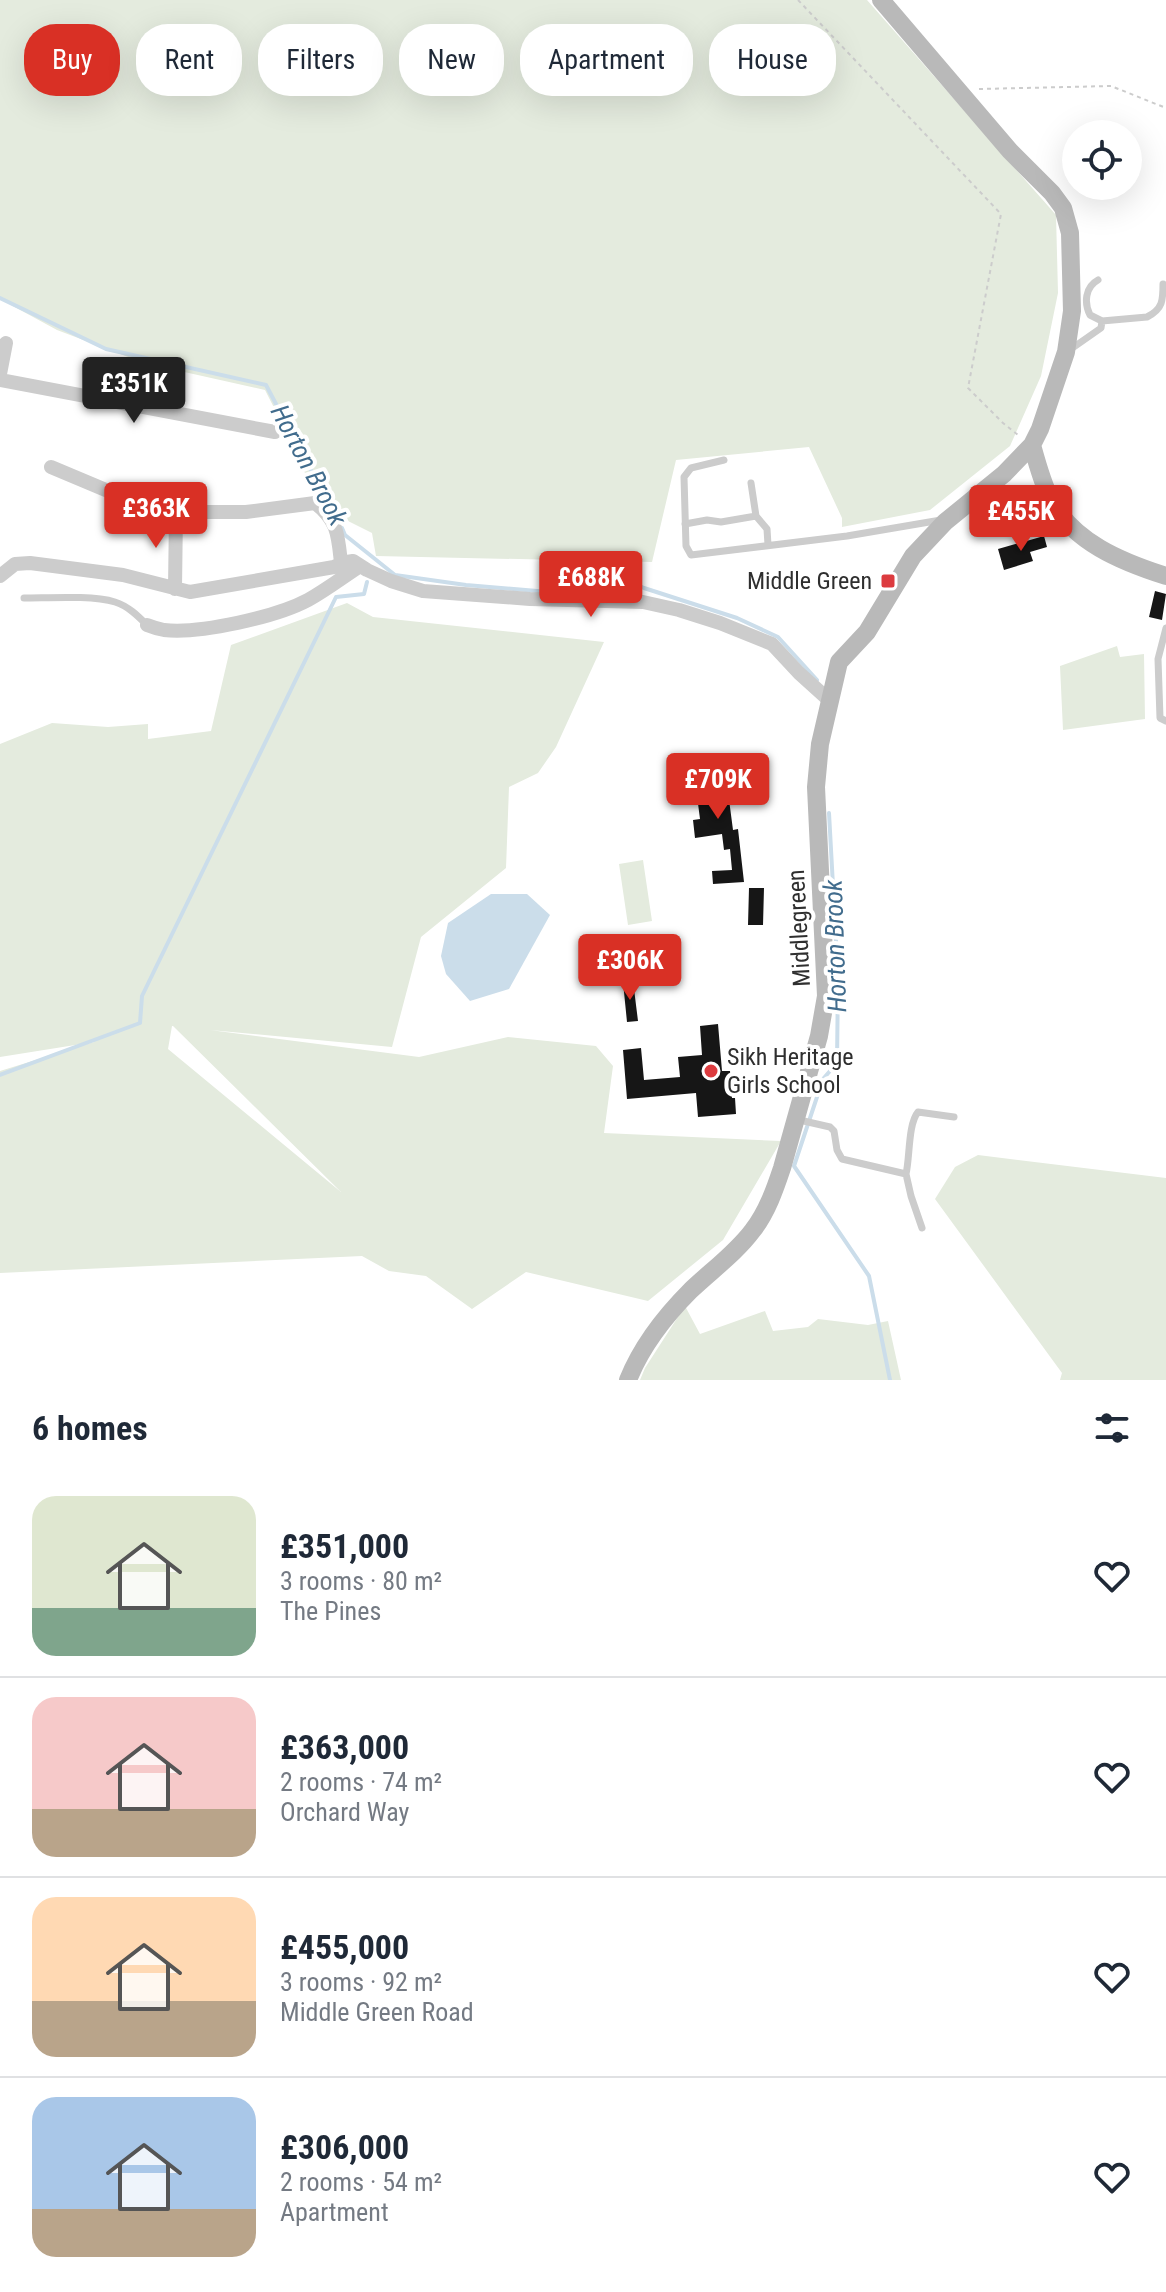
<!DOCTYPE html>
<meta charset="utf-8">
<style>
:root{--surface:#fff;--page:#f2f2f3;--text:#1f2937;--muted:#747a83;--line:#e0e1e3;--accent:#d93025}
body{margin:0;font-family:"Roboto Condensed",sans-serif;background:var(--page);color:var(--text);height:100vh;display:flex;flex-direction:column;font-size:30px;white-space:nowrap}
*{box-sizing:border-box;margin:0}
p{font-size:26px;color:var(--muted)}
.icon{flex:none;width:44px;height:44px;fill:none;stroke:currentColor;stroke-width:2;stroke-linecap:round;stroke-linejoin:round}
.map{position:relative;height:1380px;overflow:hidden}
.sheet{display:flex;flex-direction:column;background:var(--surface);flex:1}
.sheet>*{flex:none}
.top-card{position:absolute;left:24px;top:24px;width:1118px;height:72px;display:flex;gap:16px}
.buttons{position:absolute;left:1062px;top:120px;display:grid;gap:16px}
.buttons a{display:grid;place-items:center;width:80px;height:80px;border-radius:50%;background:var(--surface);box-shadow:0 8px 32px #0002;font-size:40px}
.price{position:absolute;translate:-50% -68px;padding:0 18px;border-radius:8px;background:var(--accent);color:#fff;font-size:26px;line-height:52px;filter:drop-shadow(0 2px 4px #0008)}
.price::after{content:'';position:absolute;left:50%;top:48px;width:24px;height:18px;margin-left:-12px;background:inherit;clip-path:polygon(0 0,100% 0,50% 100%)}
.price.current{background:#222;color:#fff}
ul{padding:0;list-style:none}
li{display:flex;align-items:center;gap:24px;height:200px;padding:0 32px}
li+li{border-top:2px solid var(--line)}
li span{display:grid;place-items:center;flex:none;width:224px;height:160px;border-radius:24px;color:#555}
li>.icon{margin-inline-start:auto}
span .icon{width:96px;height:96px;fill:#fffc;stroke-width:1}
li b{font-size:34px}
h2{display:flex;justify-content:space-between;align-items:center;height:96px;padding:0 32px;font-size:34px}
.chip{padding:0 28px;border-radius:32px;background:var(--surface);box-shadow:0 8px 32px #0002;font-size:28px;line-height:72px}
.chip.current{background:var(--accent);color:#fff}
.map>svg:first-child{display:block}
</style>
<div class="map">
<svg width="1166" height="1380" viewBox="0 0 1166 1380">
<rect width="100%" height="100%" fill="#fff"/>
<path fill="#e4ebde" fill-rule="evenodd" d="M0,0H867L1056,215L1058,293L1041,376L1010,446L930,510L842,527V518L809,447L676,460L652,562L376,556L372,533L318,506L297,453L265,390L144,363L57,330L0,299Z
M347,603L373,617L604,642L556,747L538,773L509,787L506,868L421,937L392,1047L210,1030L419,1057L508,1037L596,1046L613,1066L604,1133L781,1141L723,1240L648,1301L526,1272L472,1309L426,1276L389,1271L362,1256L0,1273V1071L94,1042L0,1057V744L52,723L108,727L148,724V739L211,731L231,645ZM172,1026H173L341,1192L168,1049Z
M1117,646L1120,657L1144,654L1145,719L1063,730L1060,666Z
M643,860L652,921L628,925L619,864Z
M978,1155L1166,1178V1380H1060L1062,1373L935,1199L955,1167Z
M685,1306L700,1334L765,1311L773,1331L808,1327L818,1319L868,1325L888,1321L901,1380H640L645,1368Z"/>
<path fill="#cbddea" d="M491,894H527L550,915L509,989L470,1001L446,974L441,956L448,923Z"/>
<g fill="none" stroke-linecap="round" stroke-linejoin="round">
<path stroke="#cbddea" stroke-width="4" d="M0,298L106,349L266,385L334,514
M342,528L345,535L395,575L466,585L549,592L578,586L594,565L644,588L737,618L778,637L817,680
M829,813L838,977L837,1063L823,1079L794,1166L869,1276L890,1380
M0,1075L140,1023L142,996L336,597L364,594L367,582"/>
</g>
<path fill="#161616" d="M1044,536L1047,547L1030,552L1033,561L1004,570L998,549Z
M1155,591L1166,594L1162,620L1149,617Z
M725,769L733,830L738,829L744,882L713,884L712,871L732,870L730,849L724,850L722,834L695,838L693,820L700,819L694,773Z
M749,888H764L763,925H748Z
M633,981L638,1021L627,1022L623,982Z
M718,1024L722,1071H730L732,1098H735L736,1114L698,1117L696,1093L627,1099L623,1050L641,1048L644,1080L680,1077L678,1057L702,1055L700,1026Z"/>
<g fill="none" stroke-linecap="round" stroke-linejoin="round">
<path stroke="#ccc" stroke-width="2" stroke-dasharray="4 4" stroke-linecap="butt" d="M798,0L1001,214L968,388L1003,423L1018,435
M979,89L1111,86L1166,108"/>
<path stroke="#ccc" stroke-width="7" d="M1098,280C1085,287 1084,303 1090,315L1102,321
M1071,349L1101,328L1102,321L1147,317C1163,309 1163,300 1163,284
M724,460L691,468L684,477L686,546L691,555L847,536L941,520
M751,483L756,516L767,529L768,545
M685,524L707,520L721,522L756,516
M24,598C48,598 92,595 115,602C128,606 138,616 147,625
M1166,628L1158,659L1160,718L1166,721
M795,1119L830,1127L834,1131L837,1150L842,1159L906,1174L911,1196L922,1228
M906,1174C910,1157 908,1124 918,1112L954,1117"/>
<path stroke="#ccc" stroke-width="14" d="M0,374L6,343
M0,380L275,432
M51,467L120,496L149,503L176,512H246L315,503C338,521 338,535 341,563
M0,576L15,564L30,563L123,575L190,592L334,567L341,563L353,561L367,570L391,581L423,591L530,599L643,602L679,610L720,623L772,644L799,673L830,701
M175,589L176,512
M147,625C152,627 159,629 164,630C200,634 276,617 308,600C326,590 343,577 360,566"/>
<path stroke="#b9b9b9" stroke-width="18" d="M1032,445C1037,463 1042,482 1050,498C1072,542 1122,562 1166,576
M628,1380C642,1345 664,1317 691,1290C712,1270 736,1253 753,1230C767,1212 775,1189 782,1168L819,1036L826,996L816,787L820,744L839,662L867,632L913,556L945,522L1004,474L1032,445L1040,429L1066,352L1072,311L1070,233L1063,208L1052,193L1010,151L881,0"/>
</g>
<g fill="#dc3b3f" stroke="#fff" stroke-width="3">
<rect x="880" y="573" width="16" height="16" rx="4"/>
<circle cx="711" cy="1071" r="8"/>
</g>
<g text-anchor="middle" stroke-width="8" stroke-linejoin="round" paint-order="stroke">
<g font-size="24" fill="#2f2f2f" stroke="#fff" text-anchor="end">
<text x="872" y="589">Middle Green</text>
<text x="727" y="1065" text-anchor="start">Sikh Heritage<tspan x="727" dy="28">Girls School</tspan></text>
</g>
<g font-size="24" fill="#2f2f2f" stroke="#fff">
<text transform="translate(799 928) rotate(-93)" y="8">Middlegreen</text>
</g>
<g font-size="26" font-style="italic" fill="#416c8d" stroke="#fff">
<text transform="translate(309 465) rotate(62)" y="9">Horton Brook</text>
<text transform="translate(835 946) rotate(-92)" y="9">Horton Brook</text>
</g>
</g>
</svg>
<div class="buttons">
<a><svg class="icon" aria-label="locate" viewBox="0 0 24 24"><circle cx="12" cy="12" r="6"/><path d="M12 2v4M12 18v4M2 12h4M18 12h4"/></svg></a>
</div>
<b class="price current" style="left:134px;top:425px">£351K</b>
<b class="price" style="left:156px;top:550px">£363K</b>
<b class="price" style="left:1021px;top:553px">£455K</b>
<b class="price" style="left:591px;top:619px">£688K</b>
<b class="price" style="left:718px;top:821px">£709K</b>
<b class="price" style="left:630px;top:1002px">£306K</b>
<div class="top-card">
<a class="chip current">Buy</a>
<a class="chip">Rent</a>
<a class="chip">Filters</a>
<a class="chip">New</a>
<a class="chip">Apartment</a>
<a class="chip">House</a>
</div>
</div>
<section class="sheet">
<h2>6 homes<svg class="icon" aria-label="filters" viewBox="0 0 24 24"><path d="M4 7h16M4 17h16"/><circle cx="9" cy="7" r="2"/><circle cx="15" cy="17" r="2"/></svg></h2>
<ul>
<li><span style="background:linear-gradient(#dfe7d0 70%,#7fa58c 0)"><svg class="icon" aria-label="home" viewBox="0 0 24 24"><path d="M3 11l9-7 9 7M6 9v11h12V9"/></svg></span><div><b>£351,000</b><p>3 rooms · 80 m²</p><p>The Pines</p></div><svg class="icon" aria-label="heart" viewBox="0 0 24 24"><path d="M12 20l-8-8c-3-5 5-10 8-4 3-6 11-1 8 4z"/></svg></li>
<li><span style="background:linear-gradient(#f6c9c9 70%,#b9a48a 0)"><svg class="icon" aria-label="home" viewBox="0 0 24 24"><path d="M3 11l9-7 9 7M6 9v11h12V9"/></svg></span><div><b>£363,000</b><p>2 rooms · 74 m²</p><p>Orchard Way</p></div><svg class="icon" aria-label="heart" viewBox="0 0 24 24"><path d="M12 20l-8-8c-3-5 5-10 8-4 3-6 11-1 8 4z"/></svg></li>
<li><span style="background:linear-gradient(#ffd9b3 65%,#b9a48a 0)"><svg class="icon" aria-label="home" viewBox="0 0 24 24"><path d="M3 11l9-7 9 7M6 9v11h12V9"/></svg></span><div><b>£455,000</b><p>3 rooms · 92 m²</p><p>Middle Green Road</p></div><svg class="icon" aria-label="heart" viewBox="0 0 24 24"><path d="M12 20l-8-8c-3-5 5-10 8-4 3-6 11-1 8 4z"/></svg></li>
<li><span style="background:linear-gradient(#a9c7e8 70%,#b9a48a 0)"><svg class="icon" aria-label="home" viewBox="0 0 24 24"><path d="M3 11l9-7 9 7M6 9v11h12V9"/></svg></span><div><b>£306,000</b><p>2 rooms · 54 m²</p><p>Apartment</p></div><svg class="icon" aria-label="heart" viewBox="0 0 24 24"><path d="M12 20l-8-8c-3-5 5-10 8-4 3-6 11-1 8 4z"/></svg></li>
</ul>
</section>
